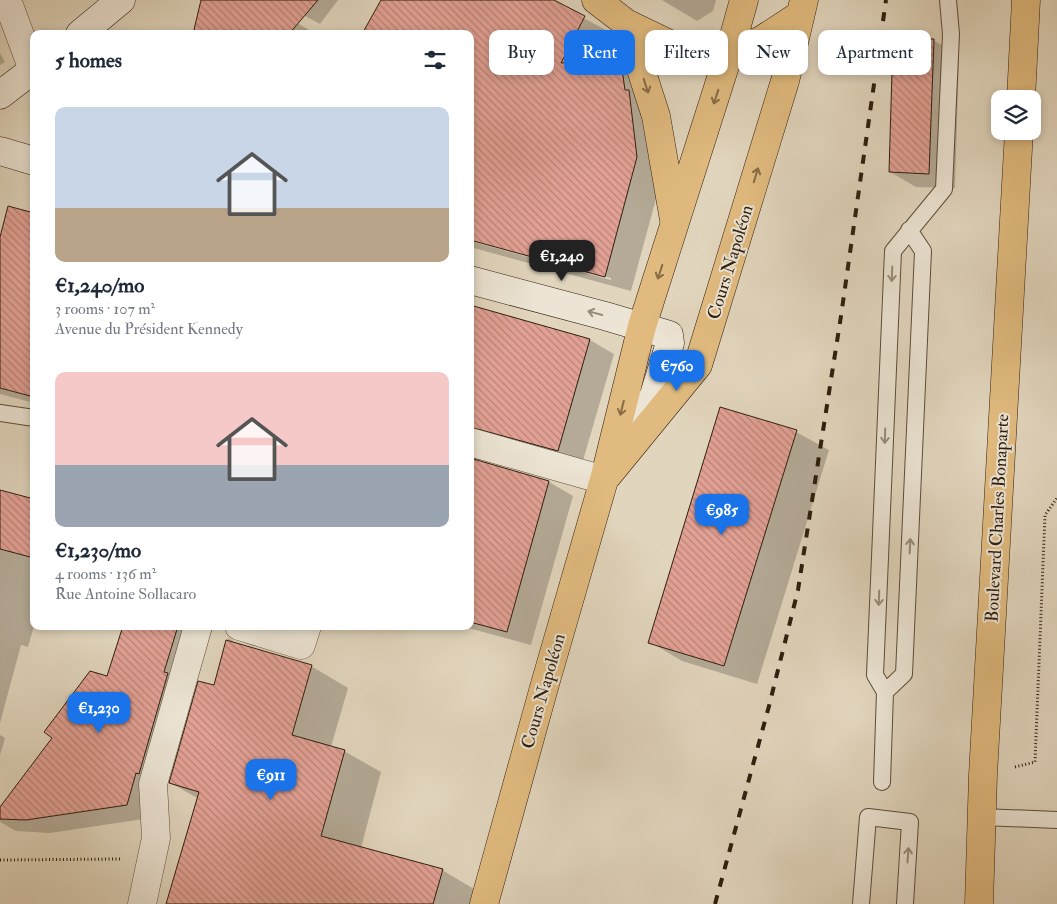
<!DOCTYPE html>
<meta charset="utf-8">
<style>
:root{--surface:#fff;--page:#f2f2f3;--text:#1f2937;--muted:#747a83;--accent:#1a73e8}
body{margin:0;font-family:"IM FELL Double Pica",serif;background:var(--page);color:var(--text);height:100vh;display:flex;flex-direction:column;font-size:19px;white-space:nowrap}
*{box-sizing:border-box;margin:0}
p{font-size:16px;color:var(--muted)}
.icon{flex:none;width:28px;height:28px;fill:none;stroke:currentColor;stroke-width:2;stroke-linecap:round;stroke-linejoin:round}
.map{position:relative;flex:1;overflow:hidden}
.panel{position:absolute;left:30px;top:30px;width:444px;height:600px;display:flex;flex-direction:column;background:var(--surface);border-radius:10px;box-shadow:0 2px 8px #0003}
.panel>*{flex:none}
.banner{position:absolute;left:489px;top:30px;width:475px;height:45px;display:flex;gap:10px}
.fabs{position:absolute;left:991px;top:90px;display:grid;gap:10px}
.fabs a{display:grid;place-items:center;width:50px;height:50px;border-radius:10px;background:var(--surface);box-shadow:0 2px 8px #0003;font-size:25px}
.price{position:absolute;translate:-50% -42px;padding:0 11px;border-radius:10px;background:var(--accent);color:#fff;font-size:16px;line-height:32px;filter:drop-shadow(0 1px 2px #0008)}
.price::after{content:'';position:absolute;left:50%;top:30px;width:15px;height:11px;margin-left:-8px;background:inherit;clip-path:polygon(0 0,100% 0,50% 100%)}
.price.on{background:#222;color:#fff}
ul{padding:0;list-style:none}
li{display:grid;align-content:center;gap:10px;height:265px;padding:0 25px}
li span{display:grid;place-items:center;height:155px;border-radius:10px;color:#555}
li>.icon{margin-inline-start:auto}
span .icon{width:90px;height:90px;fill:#fffc;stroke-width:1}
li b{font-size:21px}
h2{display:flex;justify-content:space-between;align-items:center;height:60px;padding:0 25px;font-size:21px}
.pill{padding:0 18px;border-radius:10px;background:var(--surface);box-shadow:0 2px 8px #0003;font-size:18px;line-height:45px}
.pill.on{background:var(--accent);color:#fff}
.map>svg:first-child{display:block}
</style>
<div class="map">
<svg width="1057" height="904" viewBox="0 0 1057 904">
<defs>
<pattern id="building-back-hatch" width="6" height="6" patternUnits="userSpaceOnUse" patternTransform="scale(1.25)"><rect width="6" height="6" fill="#e3a195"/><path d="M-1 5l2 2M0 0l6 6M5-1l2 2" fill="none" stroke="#b88378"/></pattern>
</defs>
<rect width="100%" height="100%" fill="#e1d5bd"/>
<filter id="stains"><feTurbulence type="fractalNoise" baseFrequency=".004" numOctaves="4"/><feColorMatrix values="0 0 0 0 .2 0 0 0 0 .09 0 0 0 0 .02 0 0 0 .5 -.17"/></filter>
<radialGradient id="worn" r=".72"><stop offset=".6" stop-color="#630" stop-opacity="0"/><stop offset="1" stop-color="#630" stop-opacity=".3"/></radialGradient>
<path fill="#0003" d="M203,0H217L292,20L316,34H194Z
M291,0H338L320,24L305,16Z
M382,0H551L611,33L596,62L613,63L640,78L663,173L631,291L470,247V241L611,280V278L470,239V34Z
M662,0H716L713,11L697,21Z
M933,40L959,55L955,188L916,187L890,172Z
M0,53L5,62L0,65Z
M34,215V403L0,394V241Z
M470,306L590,340L614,354L582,464L479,451V461L549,482L573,496L531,645L461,626H470Z
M796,432L829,450L757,684L682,661L650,642Z
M0,491L34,500V626L28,647L21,645L0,723Z
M124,626H190L150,818L50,833L16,831L0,822V809L108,678Z
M228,638L236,643L311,666L348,688L331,747L344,751L381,772L361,848L442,870L479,892L476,904H168L199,799L171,783L215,687Z
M0,735L5,738L0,755Z"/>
<path fill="url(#building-back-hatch)" stroke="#2e1e0f" d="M201,0H318L289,34H193Z
M381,0H554L585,16L561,63L607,60L613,62L622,69L625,90H629L637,157L605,277L470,240V34H362Z
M893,38L934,39L929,174L889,172Z
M8,206L34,213V397L0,388V237Z
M470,305L590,339L558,451L470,427Z
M720,407L797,430L724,666L648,643Z
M470,458L549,481L507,632L470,622Z
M0,490L34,499V558L0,549Z
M123,626H178L164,672L168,673L139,774L136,773L127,805L26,820L0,819V807L52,738L44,732L90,671L107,676Z
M226,640L312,665L292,735L345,750L321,836L443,869L433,904H166L199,792L169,783L198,681L214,685Z"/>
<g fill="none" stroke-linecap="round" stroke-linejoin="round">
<g stroke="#5b4c3a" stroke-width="18">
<path id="lane" d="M909,230L923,251L904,674L885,692L875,675L893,251L944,189L951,34L948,0
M0,413L34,418
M882,782L885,692
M982,817L1057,820
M861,904L868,817L910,822L905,904"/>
</g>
<g stroke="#5b4c3a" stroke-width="29">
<path id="street" d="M7,0L33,70
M470,442L604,480
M239,626L301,645L307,626
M142,904L156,838L153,784L198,626"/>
</g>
<g stroke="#2e1e0f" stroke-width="29">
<path id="secondary" d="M80,34L121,0
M0,95L34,69
M0,151L34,161
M470,280L605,316L669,335L670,343L654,395L631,434"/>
</g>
<g stroke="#2e1e0f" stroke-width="29">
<path id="primary" d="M596,0L626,23L684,51L730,50L760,41L800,15
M626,23L656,116L674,220
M1021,99L1026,0
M608,475L698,365L785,81L804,0
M484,904L545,684L604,480L642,326L730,50L744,0
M979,904L983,775L1019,131"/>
</g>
<path stroke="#2e1e0f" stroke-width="3" stroke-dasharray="1 2.5" stroke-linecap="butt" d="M1015,767L1035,762L1045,515L1057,498
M0,860L120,859"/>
<use href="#lane" stroke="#ece4d4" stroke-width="16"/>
<use href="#street" stroke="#ece4d4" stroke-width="28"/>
<use href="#secondary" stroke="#ece4d4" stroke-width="28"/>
<use href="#primary" stroke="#e0ba7e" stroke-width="28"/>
<path stroke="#2e1e0f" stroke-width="4" stroke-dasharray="9 9" stroke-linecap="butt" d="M715,904L769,706L798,590L841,316L886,0"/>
</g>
<defs><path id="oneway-shaft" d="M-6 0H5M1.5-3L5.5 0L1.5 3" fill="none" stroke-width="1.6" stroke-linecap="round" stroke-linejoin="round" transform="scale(1.25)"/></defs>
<g stroke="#876c46">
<use href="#oneway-shaft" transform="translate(646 86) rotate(72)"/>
<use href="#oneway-shaft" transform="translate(716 97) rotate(108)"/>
<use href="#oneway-shaft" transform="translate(756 175) rotate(-73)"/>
<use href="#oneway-shaft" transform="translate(660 272) rotate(108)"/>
<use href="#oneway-shaft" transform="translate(622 408) rotate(104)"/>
</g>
<g stroke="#968b7b">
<use href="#oneway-shaft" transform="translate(892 274) rotate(92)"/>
<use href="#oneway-shaft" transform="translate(595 313) rotate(-165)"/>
<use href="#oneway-shaft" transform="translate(885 436) rotate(92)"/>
<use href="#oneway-shaft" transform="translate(910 546) rotate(-87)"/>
<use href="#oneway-shaft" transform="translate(879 598) rotate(92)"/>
<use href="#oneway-shaft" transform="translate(908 855) rotate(-86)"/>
</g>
<g text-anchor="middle" stroke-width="4" stroke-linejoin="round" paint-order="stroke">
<g font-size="18" fill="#2e1e0f" stroke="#ece4d4">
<text transform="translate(730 262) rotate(-73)" y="6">Cours Napoléon</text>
<text transform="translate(997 518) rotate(-87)" y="6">Boulevard Charles Bonaparte</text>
<text transform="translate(543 691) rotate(-74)" y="6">Cours Napoléon</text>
</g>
</g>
<rect width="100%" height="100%" filter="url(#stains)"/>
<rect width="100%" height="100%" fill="url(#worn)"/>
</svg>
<div class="fabs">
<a><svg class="icon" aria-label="layers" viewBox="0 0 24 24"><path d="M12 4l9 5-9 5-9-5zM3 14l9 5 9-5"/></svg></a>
</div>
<b class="price on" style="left:562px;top:282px">€1,240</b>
<b class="price" style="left:677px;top:392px">€760</b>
<b class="price" style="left:722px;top:536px">€985</b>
<b class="price" style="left:99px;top:734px">€1,230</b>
<b class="price" style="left:271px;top:801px">€911</b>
<div class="banner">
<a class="pill">Buy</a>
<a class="pill on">Rent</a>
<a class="pill">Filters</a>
<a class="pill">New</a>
<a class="pill">Apartment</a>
</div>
<section class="panel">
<h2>5 homes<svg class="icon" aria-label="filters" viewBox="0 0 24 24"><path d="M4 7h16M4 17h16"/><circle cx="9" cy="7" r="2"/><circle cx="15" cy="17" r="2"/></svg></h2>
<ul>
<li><span style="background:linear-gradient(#c9d6e8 65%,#b9a48a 0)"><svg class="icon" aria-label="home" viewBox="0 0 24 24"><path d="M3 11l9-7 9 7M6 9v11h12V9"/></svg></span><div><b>€1,240/mo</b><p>3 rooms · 107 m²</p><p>Avenue du Président Kennedy</p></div></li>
<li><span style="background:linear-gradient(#f6c9c9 60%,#9aa5b1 0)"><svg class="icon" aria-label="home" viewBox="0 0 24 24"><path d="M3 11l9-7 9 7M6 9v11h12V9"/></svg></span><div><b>€1,230/mo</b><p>4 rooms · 136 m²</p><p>Rue Antoine Sollacaro</p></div></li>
</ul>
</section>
</div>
